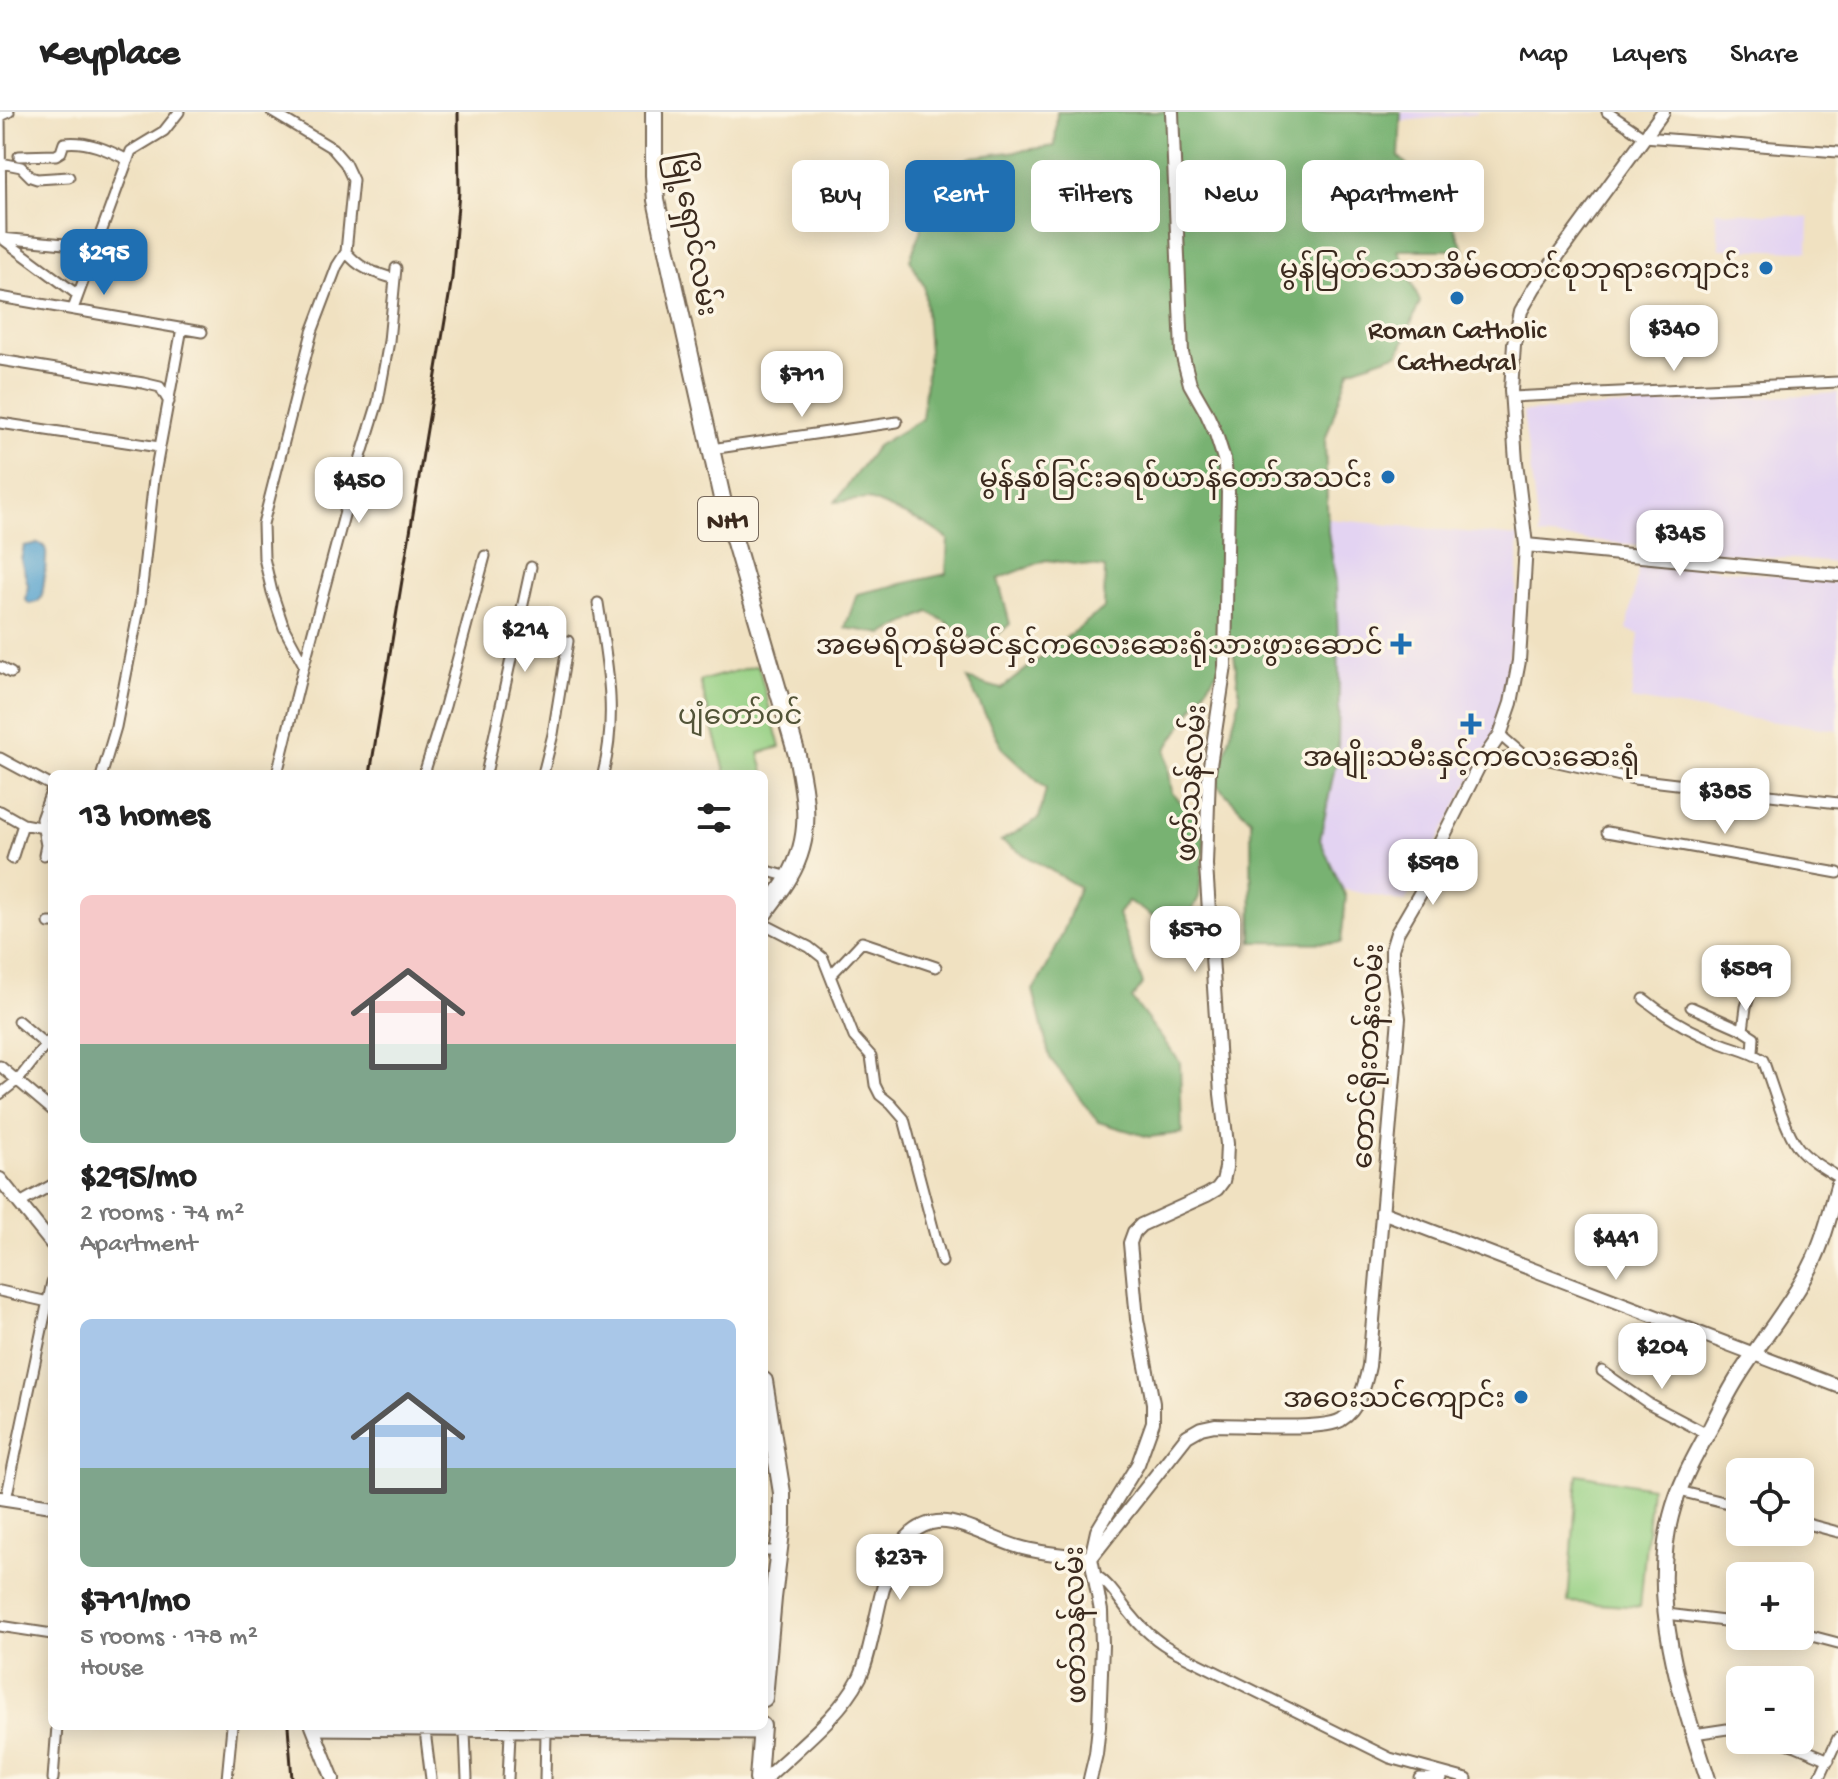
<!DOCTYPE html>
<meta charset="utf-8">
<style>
:root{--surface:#fff;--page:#f2f2f2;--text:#222;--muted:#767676;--line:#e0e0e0;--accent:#1f6fb2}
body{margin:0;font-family:"Gochi Hand","Noto Sans Myanmar",sans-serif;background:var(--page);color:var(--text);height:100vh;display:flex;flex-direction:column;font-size:30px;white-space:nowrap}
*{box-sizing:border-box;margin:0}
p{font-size:26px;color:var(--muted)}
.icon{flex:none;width:44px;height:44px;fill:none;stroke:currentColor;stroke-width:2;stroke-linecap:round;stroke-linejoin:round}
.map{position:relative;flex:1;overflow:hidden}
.side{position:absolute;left:48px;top:658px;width:720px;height:960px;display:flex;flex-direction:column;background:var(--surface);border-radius:12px;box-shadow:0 4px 20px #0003}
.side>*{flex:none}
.hud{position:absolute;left:792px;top:48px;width:760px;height:72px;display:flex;gap:16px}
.buttons{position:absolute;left:1726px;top:1346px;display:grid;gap:16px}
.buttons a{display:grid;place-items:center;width:88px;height:88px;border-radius:12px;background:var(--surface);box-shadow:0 4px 20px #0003;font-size:40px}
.price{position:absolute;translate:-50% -68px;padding:0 18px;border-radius:16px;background:#fff;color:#222;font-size:26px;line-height:52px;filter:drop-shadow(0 2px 4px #0008)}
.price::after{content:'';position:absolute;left:50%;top:48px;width:24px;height:18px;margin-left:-12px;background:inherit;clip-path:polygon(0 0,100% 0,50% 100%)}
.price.selected{background:var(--accent);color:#fff}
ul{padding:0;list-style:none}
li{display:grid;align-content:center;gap:16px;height:424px;padding:0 32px}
li span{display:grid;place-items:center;height:248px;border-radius:12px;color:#555}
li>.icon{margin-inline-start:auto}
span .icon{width:144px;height:144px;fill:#fffc;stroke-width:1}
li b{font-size:34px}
h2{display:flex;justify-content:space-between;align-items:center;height:96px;padding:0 32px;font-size:34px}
.tag{padding:0 28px;border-radius:12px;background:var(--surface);box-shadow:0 4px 20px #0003;font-size:28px;line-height:72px}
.tag.selected{background:var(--accent);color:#fff}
header{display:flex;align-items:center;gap:48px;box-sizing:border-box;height:112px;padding:0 40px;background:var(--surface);border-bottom:2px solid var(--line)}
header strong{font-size:38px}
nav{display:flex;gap:44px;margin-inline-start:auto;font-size:28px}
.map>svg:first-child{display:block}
</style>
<header>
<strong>Keyplace</strong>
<nav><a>Map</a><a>Layers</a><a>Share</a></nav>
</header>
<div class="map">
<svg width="1838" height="1667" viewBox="0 0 1838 1667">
<rect width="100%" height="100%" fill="#fcf5e5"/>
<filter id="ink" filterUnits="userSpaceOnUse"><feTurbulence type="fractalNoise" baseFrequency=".0125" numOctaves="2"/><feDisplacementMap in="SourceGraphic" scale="16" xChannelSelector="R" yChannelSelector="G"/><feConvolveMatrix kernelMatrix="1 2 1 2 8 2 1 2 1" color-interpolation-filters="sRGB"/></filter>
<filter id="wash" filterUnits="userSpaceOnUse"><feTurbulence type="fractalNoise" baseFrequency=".006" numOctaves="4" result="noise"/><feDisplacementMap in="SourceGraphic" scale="32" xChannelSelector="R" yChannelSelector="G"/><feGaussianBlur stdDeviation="1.8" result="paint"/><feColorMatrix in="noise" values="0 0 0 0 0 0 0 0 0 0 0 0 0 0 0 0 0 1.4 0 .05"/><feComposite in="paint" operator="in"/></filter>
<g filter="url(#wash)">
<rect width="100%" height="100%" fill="#f0e1c1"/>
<path fill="#e3d3f2" d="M1401,0H1477V2L1402,9Z
M1715,99L1809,105L1808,139L1720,137Z
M1293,269L1344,272L1325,328L1328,407L1518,425V457L1503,606L1405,790L1289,766Z
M1838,281V451L1539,424L1523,300Z
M1640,448L1838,471V618L1753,607L1631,587L1639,522L1627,518Z"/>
<path fill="#96d084" stroke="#687d51" stroke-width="2" d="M758,553L780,635L759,641L768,675L764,676V662H726L700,569Z
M1578,1362L1651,1375L1640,1495L1568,1490Z"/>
<path fill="#78b272" stroke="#5a6e48" stroke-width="2" d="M1057,0H1401L1399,45L1442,87L1464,138H1398L1420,190L1399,241L1349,258L1325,328L1328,420L1336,470L1339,561L1338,640L1320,728L1346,785L1341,831L1252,830L1251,708L1217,673L1240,586L1233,535L1166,638L1172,681L1206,716L1199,785L1180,821L1128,789L1118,802L1143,872L1132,887L1180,950L1182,1021L1149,1025L1098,1010L1050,946L1033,878C1054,847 1068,811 1079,775L1001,729L1039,706L1046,677L1003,637L967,567L1001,577L1104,496L1105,456L1046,448L998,467L1010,512L985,534L929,500L883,522L845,516L857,482L946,462L948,427L924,411L868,387L835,390L877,334L922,307L929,240L924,174L910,148L921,117L922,76L941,58L972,45L1055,34Z"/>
<path fill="#55a2ce" stroke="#486676" stroke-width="2" d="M38,431C43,434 45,433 46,440C47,443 43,484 41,486C38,491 34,491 29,492L26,488L28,473L21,448L24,434Z"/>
</g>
<g filter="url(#ink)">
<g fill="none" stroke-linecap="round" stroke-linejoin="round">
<g stroke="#7a6a57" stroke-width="13">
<path id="street" d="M9,0L0,4L1,126L96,135
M272,0L332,36L345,51L353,68L346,140L337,154L312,220L263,412L264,446L272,480L284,516L304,553
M1607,0L1644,25L1838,40
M19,44L56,43L61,40L64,31C87,28 108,38 128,48
M1,51L21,55L31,65L37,67L69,65
M4,128L78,183
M346,140C361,158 373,160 395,167
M0,185L202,220
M73,197L131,39L164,19L179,0
M0,248L143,271L160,275L169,290
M1511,285L1838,270
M0,311L159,335
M711,337L897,310
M598,491C607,551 618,602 603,662
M0,555L11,561
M1500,623L1522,642
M0,646L52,674
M1480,652L1522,642L1634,667L1838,691
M102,662L116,615L140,492L154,367L182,216
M277,662L304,553L351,377L378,290L389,229L396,156
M424,662L445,594L485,444
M486,662L531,455
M543,662L553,622L568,529
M0,699L23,712
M1607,720L1838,761
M44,743L46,733L41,707L52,677
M12,747L23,712L44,716
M764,758L789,765
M49,811H52
M764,812L809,835L823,846L854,925L871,944L875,973L880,983L891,992L904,1007L942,1150
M831,863L862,830L936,855
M1644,887C1666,905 1694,921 1721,931C1736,937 1750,939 1763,948C1772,972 1784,1016 1798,1035C1808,1048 1825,1057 1838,1065
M1691,895L1743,918L1754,925L1753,941
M18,909L46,933
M1743,918L1746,895L1761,846
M0,954L52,998
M0,982L19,967L52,925
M20,1091L52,1073
M0,1179L48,1190
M1602,1259L1648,1291L1707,1322
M1679,1379L1740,1394
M6,1387L52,1170
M1800,1410L1838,1420
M764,1439H780
M1094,1462C1109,1471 1117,1485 1128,1499C1141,1516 1157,1530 1176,1540L1390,1646L1467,1667
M1667,1502L1740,1511
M0,1514L52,1522
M1800,1521L1838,1531
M314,1618L761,1622
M425,1619L431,1667
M465,1620L467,1667
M1694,1622L1727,1617L1740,1619
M1777,1628L1796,1634L1829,1648
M1420,1666L1442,1667
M53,1667L57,1614
M227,1667L232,1614
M508,1667L510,1621
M545,1667L546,1622
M1819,1667L1838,1626"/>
</g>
<g stroke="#7a6a57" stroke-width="16">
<path id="secondary" d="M1526,433L1838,463
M0,1067L52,1132
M1382,1100L1838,1274
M0,1386L52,1394
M312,1614L333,1667
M765,1667C795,1638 841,1603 860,1565C881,1521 877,1417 937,1410C959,1407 997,1429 1019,1435C1042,1442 1067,1443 1091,1446L1187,1324L1201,1316L1215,1313C1241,1313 1322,1319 1341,1308C1359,1297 1365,1273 1369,1254L1399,906L1392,857V837L1397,821L1425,773L1436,739L1480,652L1500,623L1511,591L1519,549L1526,433L1516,350L1511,278L1514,232L1521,199L1534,176L1663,0
M1090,1667L1096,1642L1099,1614L1102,1533L1101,1499L1091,1446L1097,1419L1138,1352L1153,1310V1291L1137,1207L1130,1131L1134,1120L1141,1113L1207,1083L1217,1077L1223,1069L1226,1056L1227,1032L1221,982L1206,753L1209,660L1225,554L1228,380L1224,347L1216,322L1206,300L1190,272L1182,241L1172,0"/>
</g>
<g stroke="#7a6a57" stroke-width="18">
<path id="primary" d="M1708,1667C1681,1585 1649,1491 1671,1404C1679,1372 1695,1344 1711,1315C1720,1297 1729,1279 1740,1262C1761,1229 1786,1199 1805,1165C1822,1137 1829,1105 1838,1074"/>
</g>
<g stroke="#7a6a57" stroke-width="20">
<path id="highway" d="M654,0V63L656,88L675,176L722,386L797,643C806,688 813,724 789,765C782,778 772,789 764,801
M764,1269L782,1381V1412L773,1486L764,1586
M758,1667L762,1614"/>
</g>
<use href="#street" stroke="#fff" stroke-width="9"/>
<use href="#secondary" stroke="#fff" stroke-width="12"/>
<use href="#primary" stroke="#fff" stroke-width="14"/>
<use href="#highway" stroke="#fff" stroke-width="16"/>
<path stroke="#3b2a1e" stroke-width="3" d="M370,662L452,166L459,80L458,0
M288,1614L292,1667"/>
</g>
</g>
<g fill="#1f6fb2" stroke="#fcf5e5" stroke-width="3">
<circle cx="1766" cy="156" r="8"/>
<circle cx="1457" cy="186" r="8"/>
<circle cx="1388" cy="365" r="8"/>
<path d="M1397 520h8v8h8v8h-8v8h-8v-8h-8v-8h8z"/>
<path d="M1467 600h8v8h8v8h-8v8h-8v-8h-8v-8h8z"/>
<circle cx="1521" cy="1285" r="8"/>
</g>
<g text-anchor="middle" stroke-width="7" stroke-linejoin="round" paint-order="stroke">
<rect fill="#fcf5e5" stroke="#75675a" stroke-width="2" x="698" y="385" width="60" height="44" rx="6"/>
<g font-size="26" font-weight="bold" fill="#3b2a1e">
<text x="728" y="416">NH1</text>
</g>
<g font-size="28" fill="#3b2a1e" stroke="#fcf5e5">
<text transform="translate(695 122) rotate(80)" y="10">မြို့ရှောင်လမ်း</text>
<text transform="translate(1190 671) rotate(-86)" y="10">ဖတ်သန်လမ်း</text>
<text transform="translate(1367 944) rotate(-87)" y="10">တောင်ရိုးတန်းလမ်း</text>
<text transform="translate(1074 1513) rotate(-91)" y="10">ဖတ်သန်လမ်း</text>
</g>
<g font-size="28" fill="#3b2a1e" stroke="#fcf5e5" text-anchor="end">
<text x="1750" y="166">မွန်မြတ်သောအိမ်ထောင်စုဘုရားကျောင်း</text>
<text x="1457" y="226" text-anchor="middle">Roman Catholic<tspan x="1457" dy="32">Cathedral</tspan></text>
<text x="1372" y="375">မွန်နှစ်ခြင်းခရစ်ယာန်တော်အသင်း</text>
<text x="1383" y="542">အမေရိကန်မိခင်နှင့်ကလေးဆေးရုံသားဖွားဆောင်</text>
<text x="1471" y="654" text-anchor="middle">အမျိုးသမီးနှင့်ကလေးဆေးရုံ</text>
<text x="1505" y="1295">အဝေးသင်ကျောင်း</text>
</g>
<g font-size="28" fill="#525438" stroke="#fcf5e5">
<text x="740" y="612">ပျံတော်ဝင်</text>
</g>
</g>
</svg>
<div class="buttons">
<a><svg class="icon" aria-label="locate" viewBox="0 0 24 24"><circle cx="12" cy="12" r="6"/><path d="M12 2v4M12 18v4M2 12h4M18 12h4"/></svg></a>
<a>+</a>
<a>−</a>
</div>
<b class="price selected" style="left:104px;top:185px">$295</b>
<b class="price" style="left:1674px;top:261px">$340</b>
<b class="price" style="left:802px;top:307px">$711</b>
<b class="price" style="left:359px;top:413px">$450</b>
<b class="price" style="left:1680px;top:466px">$345</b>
<b class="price" style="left:525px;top:562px">$214</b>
<b class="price" style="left:1725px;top:724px">$385</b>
<b class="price" style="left:1433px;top:795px">$598</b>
<b class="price" style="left:1195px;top:862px">$570</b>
<b class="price" style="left:1746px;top:901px">$589</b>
<b class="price" style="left:1616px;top:1170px">$441</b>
<b class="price" style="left:1662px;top:1279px">$204</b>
<b class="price" style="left:900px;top:1490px">$237</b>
<div class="hud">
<a class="tag">Buy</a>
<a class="tag selected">Rent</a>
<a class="tag">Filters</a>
<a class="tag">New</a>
<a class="tag">Apartment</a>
</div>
<section class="side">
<h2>13 homes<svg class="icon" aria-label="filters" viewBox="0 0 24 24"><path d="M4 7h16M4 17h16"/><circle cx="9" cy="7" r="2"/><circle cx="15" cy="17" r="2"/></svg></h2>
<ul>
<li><span style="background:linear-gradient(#f6c9c9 60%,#7fa58c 0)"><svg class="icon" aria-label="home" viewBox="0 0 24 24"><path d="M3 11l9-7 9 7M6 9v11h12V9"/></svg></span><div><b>$295/mo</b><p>2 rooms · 74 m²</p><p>Apartment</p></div></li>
<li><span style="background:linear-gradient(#a9c7e8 60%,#7fa58c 0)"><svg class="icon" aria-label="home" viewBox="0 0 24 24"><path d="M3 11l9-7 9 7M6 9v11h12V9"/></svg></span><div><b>$711/mo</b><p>5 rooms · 178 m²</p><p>House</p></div></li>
</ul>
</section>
</div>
